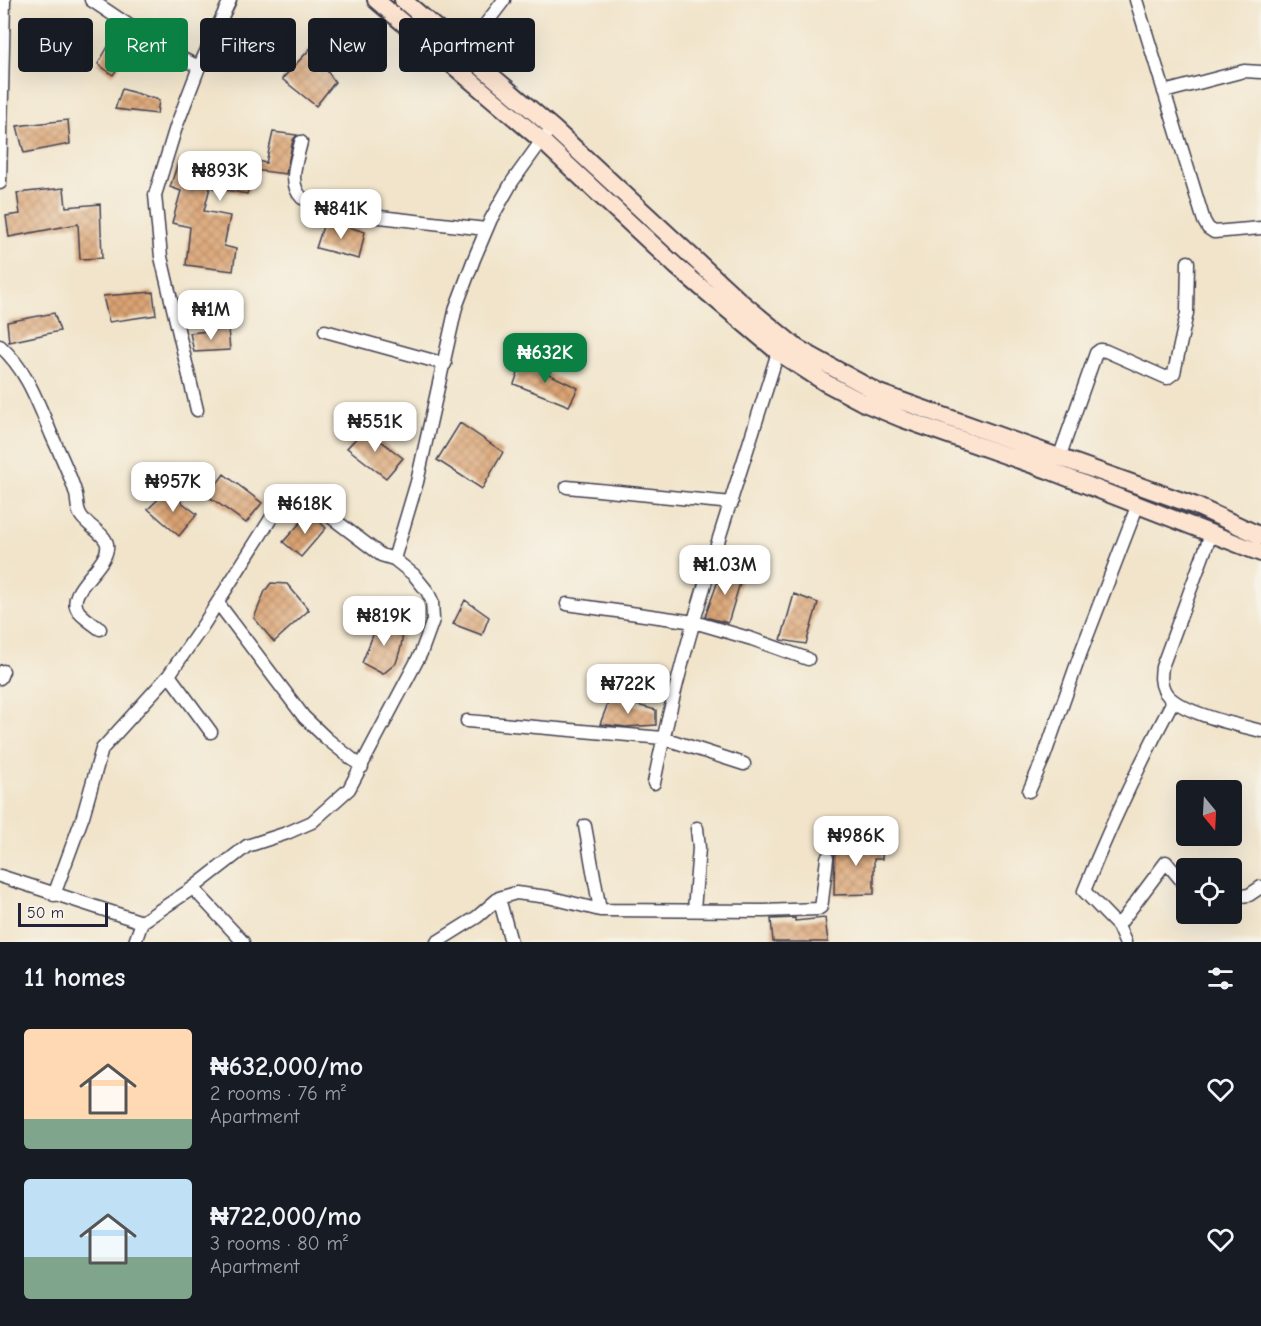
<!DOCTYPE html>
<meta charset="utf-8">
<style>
:root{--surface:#171b24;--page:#242831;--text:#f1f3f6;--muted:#9ea1a6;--accent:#0b8043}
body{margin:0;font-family:"Comic Neue",sans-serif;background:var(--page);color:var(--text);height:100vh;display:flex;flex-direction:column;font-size:22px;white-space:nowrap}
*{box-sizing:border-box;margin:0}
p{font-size:20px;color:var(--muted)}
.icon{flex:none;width:33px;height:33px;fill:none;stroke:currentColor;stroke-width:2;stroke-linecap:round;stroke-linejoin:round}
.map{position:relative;height:942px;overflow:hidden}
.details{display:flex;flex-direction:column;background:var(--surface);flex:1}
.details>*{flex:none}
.hud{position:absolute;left:18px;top:18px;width:600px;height:54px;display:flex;gap:12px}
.needle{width:39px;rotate:162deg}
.fabs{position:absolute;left:1176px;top:780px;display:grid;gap:12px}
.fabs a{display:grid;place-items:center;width:66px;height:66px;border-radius:6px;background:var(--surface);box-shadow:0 6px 24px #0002;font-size:30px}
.scale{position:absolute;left:18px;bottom:15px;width:90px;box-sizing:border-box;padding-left:6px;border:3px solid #22223b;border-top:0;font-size:16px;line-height:21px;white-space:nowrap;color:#22223b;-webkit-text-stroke:4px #f7f3e8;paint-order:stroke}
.price{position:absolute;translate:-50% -51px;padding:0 14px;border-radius:12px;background:#fff;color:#222;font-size:20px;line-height:39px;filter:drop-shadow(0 2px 3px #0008)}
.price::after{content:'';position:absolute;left:50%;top:36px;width:18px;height:14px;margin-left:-9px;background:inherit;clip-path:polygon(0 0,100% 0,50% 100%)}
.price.active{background:var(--accent);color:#fff}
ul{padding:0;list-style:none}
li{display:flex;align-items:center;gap:18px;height:150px;padding:0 24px}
li span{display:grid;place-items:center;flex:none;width:168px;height:120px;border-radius:6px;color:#555}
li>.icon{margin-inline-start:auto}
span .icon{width:72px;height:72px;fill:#fffc;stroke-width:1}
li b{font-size:26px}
h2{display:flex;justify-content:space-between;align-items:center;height:72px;padding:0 24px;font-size:26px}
.tag{padding:0 21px;border-radius:6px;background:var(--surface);box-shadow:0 6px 24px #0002;font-size:21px;line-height:54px}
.tag.active{background:var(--accent);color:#fff}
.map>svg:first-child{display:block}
</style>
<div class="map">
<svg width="1261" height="942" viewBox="0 0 1261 942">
<defs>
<pattern id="building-cross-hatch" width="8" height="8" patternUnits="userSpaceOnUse" patternTransform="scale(1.5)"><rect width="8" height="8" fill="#dba372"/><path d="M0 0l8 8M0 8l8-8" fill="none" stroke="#b1845f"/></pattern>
</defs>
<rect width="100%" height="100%" fill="#f7f3e8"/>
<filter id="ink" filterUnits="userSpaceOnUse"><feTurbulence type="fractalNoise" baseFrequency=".0167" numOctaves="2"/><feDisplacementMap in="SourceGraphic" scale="12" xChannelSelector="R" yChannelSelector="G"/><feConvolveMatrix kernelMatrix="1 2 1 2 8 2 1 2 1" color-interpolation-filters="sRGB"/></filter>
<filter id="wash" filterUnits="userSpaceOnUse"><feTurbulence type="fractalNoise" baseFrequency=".008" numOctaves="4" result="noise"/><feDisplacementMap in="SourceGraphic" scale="24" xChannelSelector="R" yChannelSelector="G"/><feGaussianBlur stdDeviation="1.35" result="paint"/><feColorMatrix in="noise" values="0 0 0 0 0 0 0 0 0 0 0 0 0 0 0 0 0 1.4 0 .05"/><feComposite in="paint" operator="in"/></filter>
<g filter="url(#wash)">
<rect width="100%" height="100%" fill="#f1e4ca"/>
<g id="blocks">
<path fill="url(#building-cross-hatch)" d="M117,31L136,43L113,75L98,64Z
M311,48L335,82L316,106L282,79Z
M122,89L159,100L157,114L115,109Z
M68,120L70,144L24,153L17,126Z
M273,132L297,135L293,140L286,174L254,170L247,194L210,187L204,211L230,216L224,246L236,249L233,271L186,265L190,227L172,223L181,191L170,187L179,160L225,179L231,155L266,163Z
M64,188L66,207L100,204L102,258L80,259L78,224L9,237L6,216L20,214L17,193Z
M325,220L365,232L359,259L316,248Z
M153,292L156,315L109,322L103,296Z
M54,313L60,331L9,342L7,322Z
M228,329L230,350L194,352L190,333Z
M522,361L578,388L569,406L514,384Z
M460,423L503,452L482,489L437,460Z
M365,429L403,458L386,478L347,448Z
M224,474L262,503L246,523L208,496Z
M167,491L197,514L179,536L148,509Z
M310,512L326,528L301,557L283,542Z
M723,567L743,573L728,623L705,617Z
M271,583L287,584L309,610L274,642L254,618L265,591Z
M794,594L818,603L806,644L781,640Z
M465,600L489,617L482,635L453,624Z
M381,615L403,632L401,647L396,663L383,674L362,663Z
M610,698L656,710V725L626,727L600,724Z
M835,841L883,843L882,859H874V894L834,895Z
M795,918V921L825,918L828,942H773L771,919Z"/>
</g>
</g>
<g filter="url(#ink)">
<use href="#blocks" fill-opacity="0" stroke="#413f50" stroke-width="1.5"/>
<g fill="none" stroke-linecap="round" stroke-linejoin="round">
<g stroke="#413f50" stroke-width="15">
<path id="street" d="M91,0L169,52L199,67
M1136,0L1204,221L1208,228L1214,232L1261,228
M465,51L504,0
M1164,92L1244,71L1261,72
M301,142C297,160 287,183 302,198L371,216L486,229
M0,183L4,0
M325,331L445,364
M0,346C27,370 38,403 52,436C60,454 69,472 75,491C78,498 76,507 80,514C85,525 104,532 107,544C111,566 62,591 79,612C84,618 93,624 100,629
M197,410L161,257L155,195L176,127L199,67L230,0
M1059,458L1096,353L1100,350L1106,351L1167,378L1174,373L1187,313L1188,262
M567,487L732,503
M1211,534L1162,667C1161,675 1160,682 1164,690C1174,712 1238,725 1261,731
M218,603L304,717L327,739L362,767
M567,604L694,622L752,639L808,659
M169,675L211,732
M0,678L3,671
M467,721L663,738L744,764
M654,783C683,636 734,495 778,352
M1029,791L1044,757L1081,652L1138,504
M585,826L600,910
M0,876L142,922L193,888L247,846L287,833L312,822L349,789L421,653L433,620L432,601L427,591L414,575L394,559L417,482L456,307L474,259L491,219L512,182L545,136
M193,888L243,942
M54,895L83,816L102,749L169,675L202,627L282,501L292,496L307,499L381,555L394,559
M1232,897L1249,895L1261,887
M499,898L511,942
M694,910L699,848L697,828
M1118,926L1166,862L1186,886
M135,942L142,922
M437,942L477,917L499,898L516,893L548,897L600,910L764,911L818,909L821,907L822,901L827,858
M1125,942L1118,926L1084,891C1110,826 1140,763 1173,701"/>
</g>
<g stroke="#413f50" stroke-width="20">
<path id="secondary" d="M376,0L541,140L677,267L778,352L826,383L862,402L903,419L1048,470L1261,553
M403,0L554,129L741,302L797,348L879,393L1196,506L1261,536"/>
</g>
<use href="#street" stroke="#fff" stroke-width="12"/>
<use href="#secondary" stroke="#fde4d1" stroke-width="16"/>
</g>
</g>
</svg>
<div class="fabs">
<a><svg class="needle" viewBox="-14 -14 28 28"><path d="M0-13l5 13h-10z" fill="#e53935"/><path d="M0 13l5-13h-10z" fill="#9ea1a6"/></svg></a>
<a><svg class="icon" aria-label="locate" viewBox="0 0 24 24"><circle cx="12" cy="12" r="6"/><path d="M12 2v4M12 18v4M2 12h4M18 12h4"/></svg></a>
</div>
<div class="scale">50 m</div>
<b class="price" style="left:220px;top:202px">₦893K</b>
<b class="price" style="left:341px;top:240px">₦841K</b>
<b class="price" style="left:211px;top:341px">₦1M</b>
<b class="price active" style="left:545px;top:384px">₦632K</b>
<b class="price" style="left:375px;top:453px">₦551K</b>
<b class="price" style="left:173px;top:513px">₦957K</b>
<b class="price" style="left:305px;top:535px">₦618K</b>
<b class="price" style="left:725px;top:596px">₦1.03M</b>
<b class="price" style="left:384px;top:647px">₦819K</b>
<b class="price" style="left:628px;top:715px">₦722K</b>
<b class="price" style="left:856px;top:867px">₦986K</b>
<div class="hud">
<a class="tag">Buy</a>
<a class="tag active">Rent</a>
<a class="tag">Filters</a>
<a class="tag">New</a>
<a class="tag">Apartment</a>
</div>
</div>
<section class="details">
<h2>11 homes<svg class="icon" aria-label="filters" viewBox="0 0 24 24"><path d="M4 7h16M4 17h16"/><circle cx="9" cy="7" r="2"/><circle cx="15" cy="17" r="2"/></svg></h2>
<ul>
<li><span style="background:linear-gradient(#ffd9b3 75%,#7fa58c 0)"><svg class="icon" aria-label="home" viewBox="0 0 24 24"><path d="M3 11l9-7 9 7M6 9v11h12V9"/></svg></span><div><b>₦632,000/mo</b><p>2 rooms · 76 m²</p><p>Apartment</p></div><svg class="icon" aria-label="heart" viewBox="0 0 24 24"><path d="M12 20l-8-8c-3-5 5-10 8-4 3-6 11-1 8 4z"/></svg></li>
<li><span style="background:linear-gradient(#bfe0f5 65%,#7fa58c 0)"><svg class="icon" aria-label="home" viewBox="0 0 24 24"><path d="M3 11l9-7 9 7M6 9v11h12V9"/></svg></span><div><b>₦722,000/mo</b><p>3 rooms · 80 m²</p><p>Apartment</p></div><svg class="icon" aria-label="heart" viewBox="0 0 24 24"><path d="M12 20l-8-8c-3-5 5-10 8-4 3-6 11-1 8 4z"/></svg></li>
</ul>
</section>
